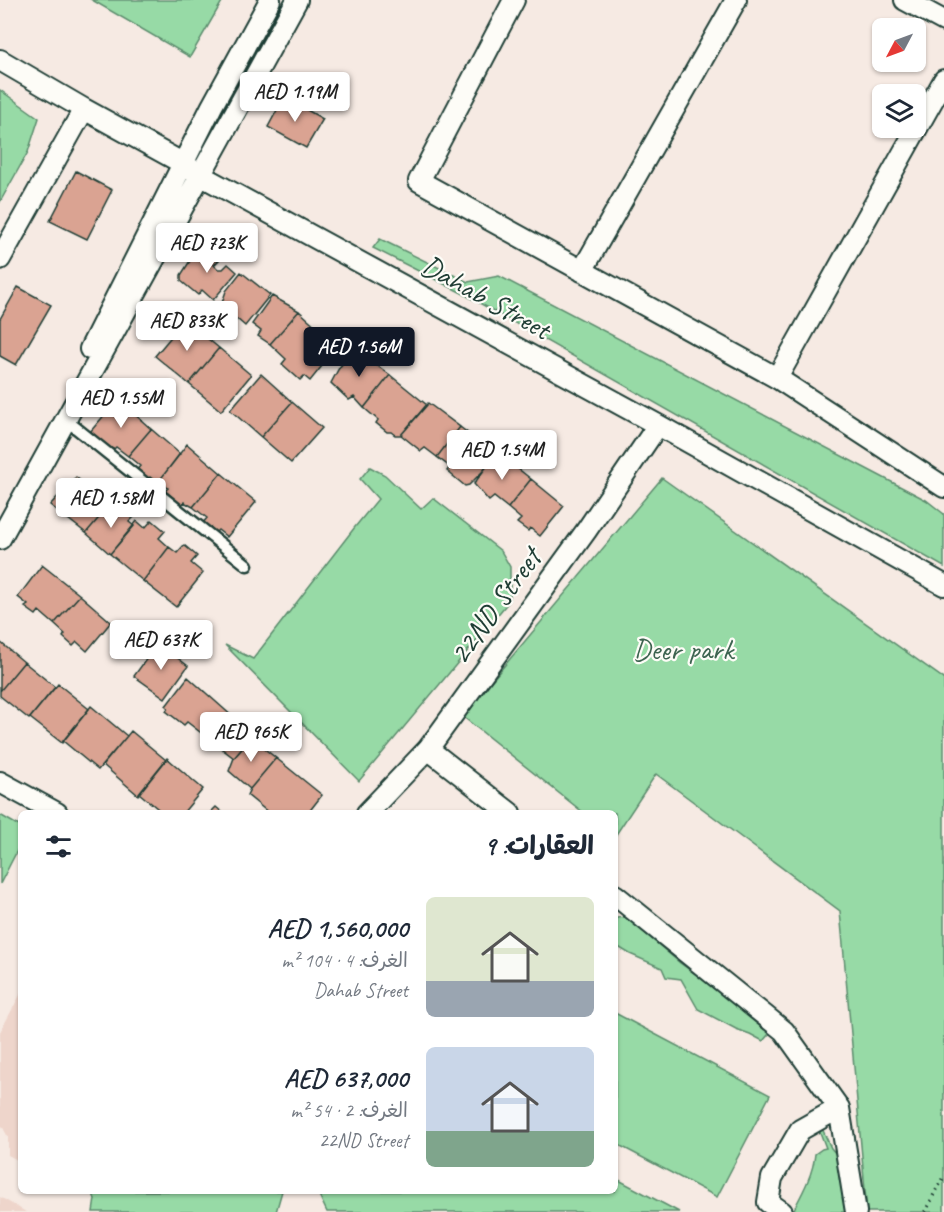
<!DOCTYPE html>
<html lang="ar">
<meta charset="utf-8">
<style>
:root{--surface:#fff;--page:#f6f6f7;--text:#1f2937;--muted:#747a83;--accent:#111827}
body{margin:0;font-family:Caveat,"Playpen Sans Arabic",sans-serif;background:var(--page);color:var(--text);direction:rtl;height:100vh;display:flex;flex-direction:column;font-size:22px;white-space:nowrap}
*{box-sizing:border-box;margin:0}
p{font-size:20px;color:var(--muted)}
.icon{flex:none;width:33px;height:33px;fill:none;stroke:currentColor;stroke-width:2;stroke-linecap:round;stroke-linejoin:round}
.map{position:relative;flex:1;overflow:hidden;direction:ltr}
.side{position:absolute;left:18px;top:810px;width:600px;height:384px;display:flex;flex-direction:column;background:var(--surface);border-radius:9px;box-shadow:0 2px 4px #0004;direction:rtl}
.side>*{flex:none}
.needle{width:39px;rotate:229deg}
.fabs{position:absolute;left:872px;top:18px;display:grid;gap:12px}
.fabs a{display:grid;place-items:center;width:54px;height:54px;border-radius:9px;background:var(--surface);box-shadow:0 2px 4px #0004;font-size:30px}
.price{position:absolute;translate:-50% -51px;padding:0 14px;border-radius:6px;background:#fff;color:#222;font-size:20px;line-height:39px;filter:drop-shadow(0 2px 3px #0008)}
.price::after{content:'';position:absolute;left:50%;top:36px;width:18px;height:14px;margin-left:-9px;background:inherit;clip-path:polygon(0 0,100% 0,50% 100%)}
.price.selected{background:var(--accent);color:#fff}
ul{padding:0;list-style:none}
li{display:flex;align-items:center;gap:18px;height:150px;padding:0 24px}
li span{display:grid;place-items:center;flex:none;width:168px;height:120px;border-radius:9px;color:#555}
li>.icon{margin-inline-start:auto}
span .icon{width:72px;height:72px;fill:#fffc;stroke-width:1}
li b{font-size:26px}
h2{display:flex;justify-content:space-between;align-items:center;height:72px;padding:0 24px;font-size:26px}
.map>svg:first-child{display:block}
</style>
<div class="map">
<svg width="944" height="1212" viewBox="0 0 944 1212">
<rect width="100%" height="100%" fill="#f6eae3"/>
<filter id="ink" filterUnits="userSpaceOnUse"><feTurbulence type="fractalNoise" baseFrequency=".0167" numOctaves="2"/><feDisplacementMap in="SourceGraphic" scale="12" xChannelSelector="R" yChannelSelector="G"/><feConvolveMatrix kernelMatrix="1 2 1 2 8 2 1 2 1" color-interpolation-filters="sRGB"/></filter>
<g filter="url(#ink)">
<path fill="#eed5cb" d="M21,993V1162L8,1155V1137L2,1126L0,1125V1032Z
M0,1197L26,1212H0Z"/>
<path fill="#97daa6" stroke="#5b8c6d" stroke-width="1.5" d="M92,0H223L190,57Z
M0,90L39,118L28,152L0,202Z
M380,239L468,282L499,276L926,500L944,514V567L462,293L373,248Z
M370,467L385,475L421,509L433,498L501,551L510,567V600L359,781L225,645L253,659L355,527L378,499L360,479Z
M662,478L944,679V1212H867L840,911L656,774L615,836V813H584L462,716Z
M0,815L21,827V843L0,884Z
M626,917L680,963L727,997L747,1015L767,1027L769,1034L763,1041L750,1034L736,1029L698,1009L681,979L666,977L662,968L630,954L615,945V929L617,918Z
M615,1013L770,1095L717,1197L615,1143Z
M821,1126L831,1148L836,1154L843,1171L849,1212H798L794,1209C803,1192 813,1174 815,1154L822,1149L826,1148L818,1127Z
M615,1178L679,1212H327L319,1195V1191H615Z
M92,1191H282L276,1212H93L95,1199Z"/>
<path fill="#daa392" stroke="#1f3d34" stroke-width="1.5" d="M284,97L323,119L306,148L268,127Z
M76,171L112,190L87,239L50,221Z
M210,247L222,257L214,265L218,269H223L228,264L237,272L213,300L202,290L198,295L181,281V275L195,253L205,254Z
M241,272L270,295L245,326L237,319L235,322L226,315L228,312L221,306L226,291Z
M18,287L51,305L16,365L0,356V319Z
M272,296L299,311L270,344L258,336L261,331L252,324Z
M299,311L338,346L310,381L304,376L300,380L282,364L286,359L270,344Z
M185,320L219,348L189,384L155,356Z
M219,348L251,375L221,411L189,384Z
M354,349L390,375L364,408L354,397L349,400L331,383L339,368Z
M261,374L292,402L261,437L230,410Z
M390,375L427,405L401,435H395L391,432H387L376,423L378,420L364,408Z
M118,399L151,429L128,456L116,447L112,451L90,432Z
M292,402L322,428L291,463L261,437Z
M428,403L460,427L437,457L425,448L421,451L401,435Z
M460,427L495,454L483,471L469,485L465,486L447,471L450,467L437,457Z
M151,429L180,454L159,481L154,480L150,477L147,481L135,472L140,466L128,456Z
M187,444L221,473L193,507L184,502L182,505L165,491L168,488L159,481Z
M497,452L531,479L508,508L494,497L489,501L474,484Z
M221,473L256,502L227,537L218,530L214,534L202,524L207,518L193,507Z
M76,477L89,488L96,482L102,487L97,495L109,506L86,533L50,505Z
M531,479L564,506L540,536L530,528L528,531L517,523L521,519L508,508Z
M109,506L119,515L125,507L135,516L129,522L134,526L110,554L86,533Z
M152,520L165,531L159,538L169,547L143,581L110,554L137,521L145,528Z
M184,545L197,556L191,563L203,573L176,607L143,581L169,547L177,553Z
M42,565L80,595L54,624L39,611L36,615L25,607L28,605L18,597Z
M80,595L111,622L87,651L77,642L73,646L63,637L65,634L54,624Z
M0,642L24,662L0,691Z
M158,643L188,666L165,698L134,676Z
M24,662L55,687L29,719L0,696V691Z
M188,677L233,717L213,742L187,722L184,725L166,711L168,708L166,706Z
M58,684L89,709L62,743L30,718Z
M91,706L127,736L98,770L63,741Z
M233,717L254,735L234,758L213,742Z
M131,731L166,760L138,795L103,765Z
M251,738L276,758L250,789L229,771L234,758Z
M167,758L203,789L183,813H163L139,793Z
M276,758L322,795L308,813H269L247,795L250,789Z
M216,807L223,813H210Z"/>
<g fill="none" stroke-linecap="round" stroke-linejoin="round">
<g stroke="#1f3d34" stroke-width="15">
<path id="service" d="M66,420L247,565"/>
</g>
<g stroke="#1f3d34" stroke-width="24">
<path id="minor" d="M514,0L419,181L777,378L944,487
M905,0L944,21
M0,60L84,109L184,164L200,175L658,425L944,585
M0,259L84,109
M582,271L736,0
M90,349L212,106L270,0
M777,378L944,80
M0,539L297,0
M428,749L510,813
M0,782L57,813
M367,813L428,749L586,531L658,425
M615,895L784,1031L839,1108L856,1212
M782,1212L768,1202L772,1178L800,1130L839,1108"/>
</g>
<path stroke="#1f3d34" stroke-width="4" stroke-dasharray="1.5 4.5" stroke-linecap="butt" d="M925,1212L944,1176"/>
<use href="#service" stroke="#fdfcf7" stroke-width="10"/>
<use href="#minor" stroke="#fdfcf7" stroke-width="20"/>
</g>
</g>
<g text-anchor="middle" stroke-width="4.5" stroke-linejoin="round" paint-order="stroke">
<g font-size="30" fill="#1f3d34" stroke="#fdfcf7">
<text transform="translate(486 297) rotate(29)" y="10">Dahab Street</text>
<text transform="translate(495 606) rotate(-54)" y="10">22ND Street</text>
</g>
<g font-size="30" fill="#3d6450" stroke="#fdfcf7">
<text x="683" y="659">Deer park</text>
</g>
</g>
</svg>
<div class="fabs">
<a><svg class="needle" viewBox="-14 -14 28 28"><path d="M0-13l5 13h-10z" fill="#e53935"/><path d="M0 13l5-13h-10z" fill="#747a83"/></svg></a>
<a><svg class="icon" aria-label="layers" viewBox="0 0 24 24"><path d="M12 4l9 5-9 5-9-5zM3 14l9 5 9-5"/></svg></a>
</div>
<b class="price" style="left:295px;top:123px">AED 1.19M</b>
<b class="price" style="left:207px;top:274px">AED 723K</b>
<b class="price" style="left:187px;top:352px">AED 833K</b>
<b class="price selected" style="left:359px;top:378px">AED 1.56M</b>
<b class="price" style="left:121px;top:429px">AED 1.55M</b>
<b class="price" style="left:502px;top:481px">AED 1.54M</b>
<b class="price" style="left:111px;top:529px">AED 1.58M</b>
<b class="price" style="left:161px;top:671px">AED 637K</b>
<b class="price" style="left:251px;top:763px">AED 965K</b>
<section class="side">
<h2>العقارات: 9<svg class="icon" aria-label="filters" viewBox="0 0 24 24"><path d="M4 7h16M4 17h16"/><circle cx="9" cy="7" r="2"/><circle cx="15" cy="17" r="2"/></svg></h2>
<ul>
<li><span style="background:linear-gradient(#dfe7d0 70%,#9aa5b1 0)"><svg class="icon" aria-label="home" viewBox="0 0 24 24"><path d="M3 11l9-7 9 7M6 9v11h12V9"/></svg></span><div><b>AED 1,560,000</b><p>الغرف: 4 · 104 m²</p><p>Dahab Street</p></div></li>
<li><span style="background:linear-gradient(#c9d6e8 70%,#7fa58c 0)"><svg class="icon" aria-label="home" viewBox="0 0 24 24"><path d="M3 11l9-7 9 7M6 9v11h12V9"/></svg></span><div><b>AED 637,000</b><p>الغرف: 2 · 54 m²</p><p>22ND Street</p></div></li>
</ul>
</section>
</div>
